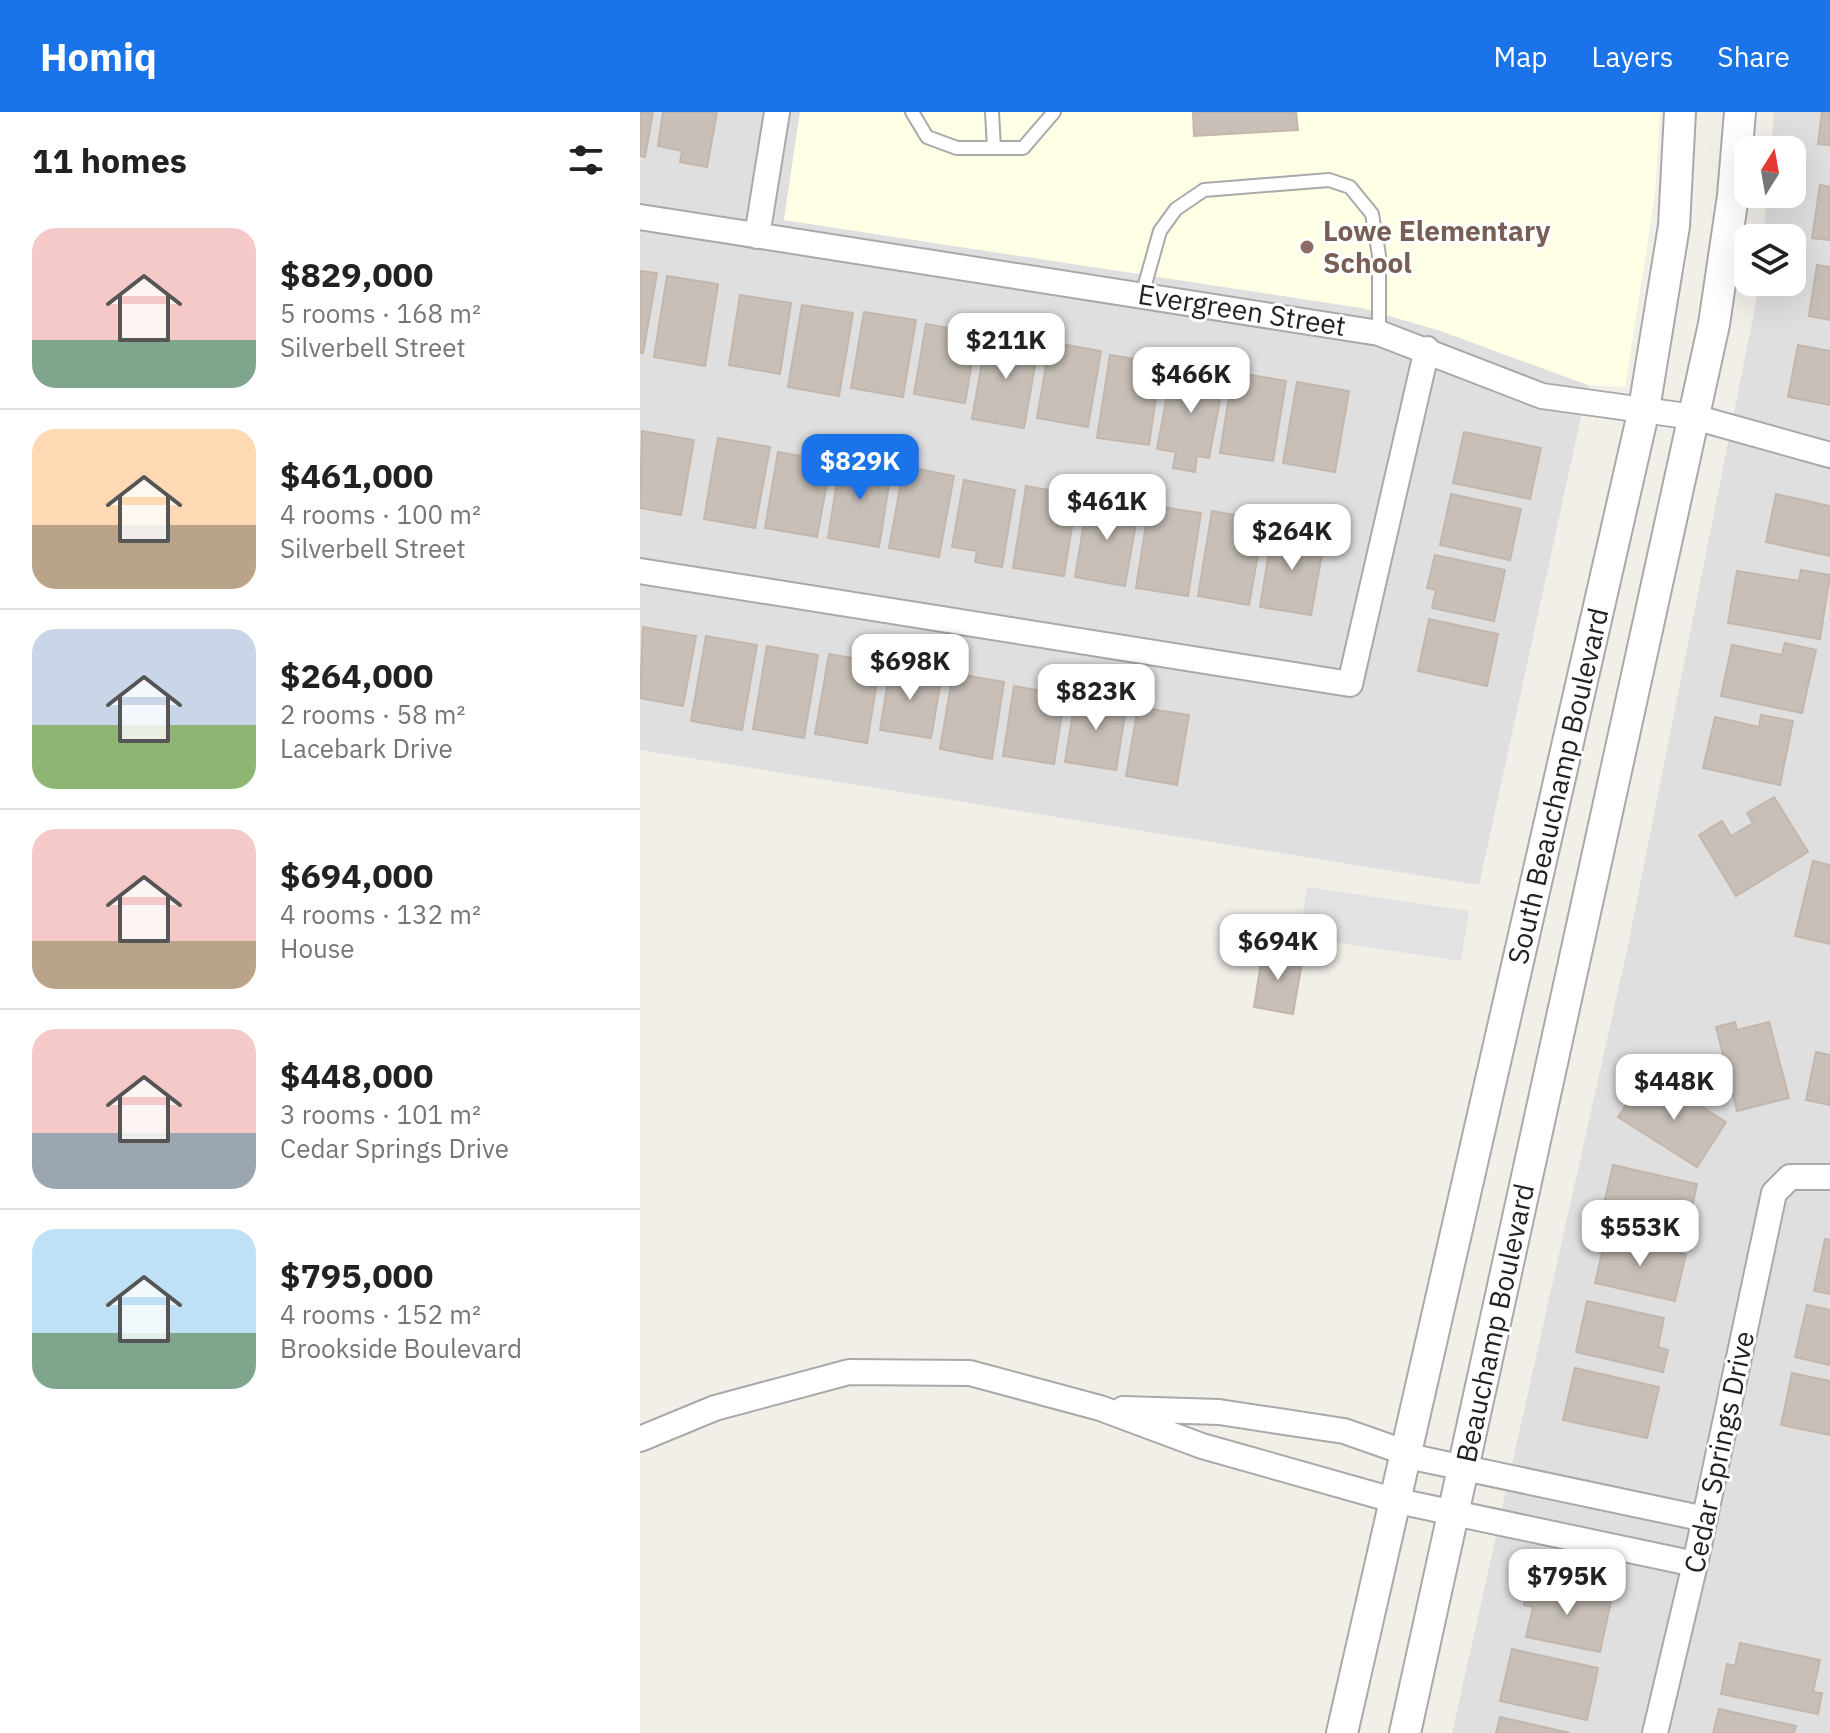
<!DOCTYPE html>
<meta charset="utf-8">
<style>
:root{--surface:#fff;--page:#f2f2f2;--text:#222;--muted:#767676;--line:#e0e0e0;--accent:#1a73e8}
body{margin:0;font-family:"IBM Plex Sans",sans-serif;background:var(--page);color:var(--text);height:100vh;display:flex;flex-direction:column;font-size:30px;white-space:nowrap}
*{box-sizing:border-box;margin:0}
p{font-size:26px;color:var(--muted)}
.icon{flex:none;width:44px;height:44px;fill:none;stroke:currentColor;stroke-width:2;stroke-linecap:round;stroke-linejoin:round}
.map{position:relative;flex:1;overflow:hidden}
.drawer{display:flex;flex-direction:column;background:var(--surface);width:640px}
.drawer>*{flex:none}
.needle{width:52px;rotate:11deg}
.buttons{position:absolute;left:1094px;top:24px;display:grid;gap:16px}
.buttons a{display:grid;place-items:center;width:72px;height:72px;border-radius:16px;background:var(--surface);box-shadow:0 8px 32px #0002;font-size:40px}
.price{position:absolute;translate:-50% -68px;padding:0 18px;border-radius:16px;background:#fff;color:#222;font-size:26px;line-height:52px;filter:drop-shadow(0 2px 4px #0008)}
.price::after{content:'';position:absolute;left:50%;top:48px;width:24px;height:18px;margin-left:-12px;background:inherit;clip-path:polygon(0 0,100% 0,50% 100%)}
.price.selected{background:var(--accent);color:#fff}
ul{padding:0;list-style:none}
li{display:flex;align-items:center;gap:24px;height:200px;padding:0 32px}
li+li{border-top:2px solid var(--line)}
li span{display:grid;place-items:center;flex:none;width:224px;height:160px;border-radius:24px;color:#555}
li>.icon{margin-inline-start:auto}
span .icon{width:96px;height:96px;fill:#fffc;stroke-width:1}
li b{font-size:34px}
h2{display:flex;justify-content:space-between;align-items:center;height:96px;padding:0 32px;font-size:34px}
header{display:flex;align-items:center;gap:48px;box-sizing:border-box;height:112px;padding:0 40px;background:var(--accent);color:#fff}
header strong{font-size:38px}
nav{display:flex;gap:44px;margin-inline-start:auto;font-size:28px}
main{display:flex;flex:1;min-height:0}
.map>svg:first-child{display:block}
</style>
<header>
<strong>Homiq</strong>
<nav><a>Map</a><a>Layers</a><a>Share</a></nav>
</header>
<main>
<section class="drawer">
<h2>11 homes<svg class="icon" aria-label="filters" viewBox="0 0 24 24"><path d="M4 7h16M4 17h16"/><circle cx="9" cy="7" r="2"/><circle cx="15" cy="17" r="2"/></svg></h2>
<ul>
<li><span style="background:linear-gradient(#f6c9c9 70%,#7fa58c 0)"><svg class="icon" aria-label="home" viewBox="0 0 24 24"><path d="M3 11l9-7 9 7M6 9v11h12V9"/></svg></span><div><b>$829,000</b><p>5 rooms · 168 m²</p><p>Silverbell Street</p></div></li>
<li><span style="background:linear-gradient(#ffd9b3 60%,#b9a48a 0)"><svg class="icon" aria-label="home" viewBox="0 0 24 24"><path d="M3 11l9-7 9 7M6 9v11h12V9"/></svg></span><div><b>$461,000</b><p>4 rooms · 100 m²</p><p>Silverbell Street</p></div></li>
<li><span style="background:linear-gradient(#c9d6e8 60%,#8fb573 0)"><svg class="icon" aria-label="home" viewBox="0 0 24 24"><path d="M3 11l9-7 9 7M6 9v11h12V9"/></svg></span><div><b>$264,000</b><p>2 rooms · 58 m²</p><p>Lacebark Drive</p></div></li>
<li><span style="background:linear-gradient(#f6c9c9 70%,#b9a48a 0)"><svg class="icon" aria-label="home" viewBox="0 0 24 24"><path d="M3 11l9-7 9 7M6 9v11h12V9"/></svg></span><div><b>$694,000</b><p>4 rooms · 132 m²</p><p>House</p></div></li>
<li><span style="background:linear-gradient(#f6c9c9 65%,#9aa5b1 0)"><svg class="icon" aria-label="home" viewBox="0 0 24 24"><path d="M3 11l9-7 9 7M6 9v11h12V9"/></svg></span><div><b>$448,000</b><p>3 rooms · 101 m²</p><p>Cedar Springs Drive</p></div></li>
<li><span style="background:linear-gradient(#bfe0f5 65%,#7fa58c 0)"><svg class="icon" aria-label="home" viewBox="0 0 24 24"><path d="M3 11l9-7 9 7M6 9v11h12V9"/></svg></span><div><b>$795,000</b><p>4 rooms · 152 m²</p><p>Brookside Boulevard</p></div></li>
</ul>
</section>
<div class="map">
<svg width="1190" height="1621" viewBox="0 0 1190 1621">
<rect width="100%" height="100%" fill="#f2efe9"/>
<path fill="#e0dfdf" d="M0,0H160L144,108L722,196L798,218L948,273L839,773L0,638Z
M1134,0H1190V1621H812L987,838L1120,170H1152V126H1123L1127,82H1152V38H1131Z"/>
<path fill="#ffffe5" d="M160,0H1020L1015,83L985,275L948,273L798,218L722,196L144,108Z"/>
<path fill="#e2e2e2" d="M667,775L829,799L821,849L659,825Z"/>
<path fill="#c7bfb8" stroke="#c4b6ab" stroke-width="2" d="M0,0H13L5,45L0,44Z
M23,0H77L67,55L40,50L42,39L18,34Z
M553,0H656L658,18L554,24Z
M1182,0H1190V33L1178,32Z
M1180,73L1190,75V128L1172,126Z
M1177,153L1190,155V208L1169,204Z
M0,159L17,161L3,241H0Z
M27,164L78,172L65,254L14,245Z
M100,183L151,191L140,262L89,253Z
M162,193L213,201L199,284L148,275Z
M224,200L276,208L263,285L211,276Z
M286,212L337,221L325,291L274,282Z
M347,223L399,231L384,316L332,307Z
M410,230L461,239L448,315L397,306Z
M1158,233L1190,239V293L1148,285Z
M470,243L521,251L509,333L457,326Z
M533,252L585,262L569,346L557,344L555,360L533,356L536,340L517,337Z
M593,260L646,269L633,349L580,341Z
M657,270L709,279L695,360L643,351Z
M2,319L54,328L41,403L0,396Z
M824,320L901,336L890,387L813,371Z
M78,326L130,335L115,416L64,407Z
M138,340L191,349L177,425L125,416Z
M201,345L252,354L239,435L188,426Z
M264,354L314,364L299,445L249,436Z
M324,368L375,378L362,455L335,450L337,439L312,435Z
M386,374L437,383L424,464L373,456Z
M811,382L881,397L870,448L800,433Z
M1136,382L1190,394V444L1126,430Z
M448,386L499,395L485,474L435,465Z
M509,393L561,401L548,484L496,476Z
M572,399L624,408L609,493L558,484Z
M633,416L685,425L671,503L620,495Z
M795,443L865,458L854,509L792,496L796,478L787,476Z
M1161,458L1190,463L1180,527L1088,511L1097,459L1159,469Z
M789,507L858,522L847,574L778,559Z
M3,515L56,524L43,594L0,586Z
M66,524L117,533L102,618L51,609Z
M1145,531L1176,538L1162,601L1081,584L1092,533L1142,543Z
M127,534L178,543L164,626L113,617Z
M189,542L240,551L227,631L175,622Z
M251,551L285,557L284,565L301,568L291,626L240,618Z
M313,561L364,570L352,647L300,637Z
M374,574L425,583L414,652L363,644Z
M436,583L487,591L476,658L425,650Z
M498,595L549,603L537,673L486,664Z
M1121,603L1153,609L1140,673L1063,656L1075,605L1119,615Z
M1134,685L1168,740L1096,784L1059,723L1082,709L1091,724L1113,711L1107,701Z
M1173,749L1190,753V832L1155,824Z
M623,838L663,845L653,902L614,895Z
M1095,910L1097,918L1129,910L1149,986L1097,999L1076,915Z
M1176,940L1190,943V993L1166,988Z
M1014,965L1086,1010L1057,1055L978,1005L990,987L997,992Z
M973,1053L1057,1072L1046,1124L961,1105Z
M966,1124L1046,1142L1035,1189L955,1171Z
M1185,1127L1190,1128V1182L1174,1179Z
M947,1189L1024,1206L1018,1235L1028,1238L1023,1260L936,1240Z
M1167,1193L1190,1198V1253L1155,1245Z
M935,1256L1019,1275L1007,1326L923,1308Z
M1152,1261L1190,1269V1323L1141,1313Z
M888,1470L971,1489L960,1540L886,1525L893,1495L884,1493Z
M1100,1531L1180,1548L1173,1580L1182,1581L1178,1602L1081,1582L1087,1552L1095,1554Z
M872,1537L958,1556L947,1608L860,1589Z
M1079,1597L1156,1614L1154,1621H1073Z
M860,1605L930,1621H856Z"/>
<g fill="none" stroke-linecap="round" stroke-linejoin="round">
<g stroke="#a9a9a9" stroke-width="16">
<path id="service" d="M272,0L287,25L317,36H383L414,0
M352,0L354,36
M502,183L520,119L536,97L564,78L689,68L710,75L732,102L739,143V221"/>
</g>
<g stroke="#a9a9a9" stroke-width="28">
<path id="minor" d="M0,105L739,221L902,284L1054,305L1190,343
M117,124L137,0
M0,459L710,572L787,237
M483,1297L579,1300L704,1319L764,1340
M0,1327L75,1296L209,1260L330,1261L460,1296L562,1334L753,1388L1055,1452
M763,1343L1065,1407
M1015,1621L1055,1452L1134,1081L1150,1065H1190"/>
</g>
<g stroke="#a9a9a9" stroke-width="34">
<path id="tertiary" d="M702,1621L1004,297L1034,114L1040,0
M765,1621L1074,212L1093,84L1100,0"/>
</g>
<use href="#service" stroke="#fff" stroke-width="12"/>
<use href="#minor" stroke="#fff" stroke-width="24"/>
<use href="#tertiary" stroke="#fff" stroke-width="30"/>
</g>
<circle fill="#8d6e63" stroke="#fff" stroke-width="3" cx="667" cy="135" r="8"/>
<g text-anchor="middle" stroke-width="6" stroke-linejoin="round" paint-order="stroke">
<g font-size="28" font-weight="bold" fill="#785e54" stroke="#fff" text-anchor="start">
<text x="683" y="129">Lowe Elementary<tspan x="683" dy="32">School</tspan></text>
</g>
<g font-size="28" fill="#222" stroke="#fff">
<text transform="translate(602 198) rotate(9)" y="10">Evergreen Street</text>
<text transform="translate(918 674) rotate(-77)" y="10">South Beauchamp Boulevard</text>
<text transform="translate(855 1211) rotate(-78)" y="10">Beauchamp Boulevard</text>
<text transform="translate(1079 1340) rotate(-78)" y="10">Cedar Springs Drive</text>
</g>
</g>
</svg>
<div class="buttons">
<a><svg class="needle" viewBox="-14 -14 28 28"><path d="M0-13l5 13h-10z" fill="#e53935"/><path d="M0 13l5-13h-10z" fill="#767676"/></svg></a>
<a><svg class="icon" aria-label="layers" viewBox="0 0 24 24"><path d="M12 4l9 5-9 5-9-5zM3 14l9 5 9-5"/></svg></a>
</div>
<b class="price" style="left:366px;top:269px">$211K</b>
<b class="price" style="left:551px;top:303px">$466K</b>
<b class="price selected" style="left:220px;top:390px">$829K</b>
<b class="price" style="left:467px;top:430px">$461K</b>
<b class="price" style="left:652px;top:460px">$264K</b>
<b class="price" style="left:270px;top:590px">$698K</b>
<b class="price" style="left:456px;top:620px">$823K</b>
<b class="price" style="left:638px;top:870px">$694K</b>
<b class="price" style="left:1034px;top:1010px">$448K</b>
<b class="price" style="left:1000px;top:1156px">$553K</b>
<b class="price" style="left:927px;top:1505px">$795K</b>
</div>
</main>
